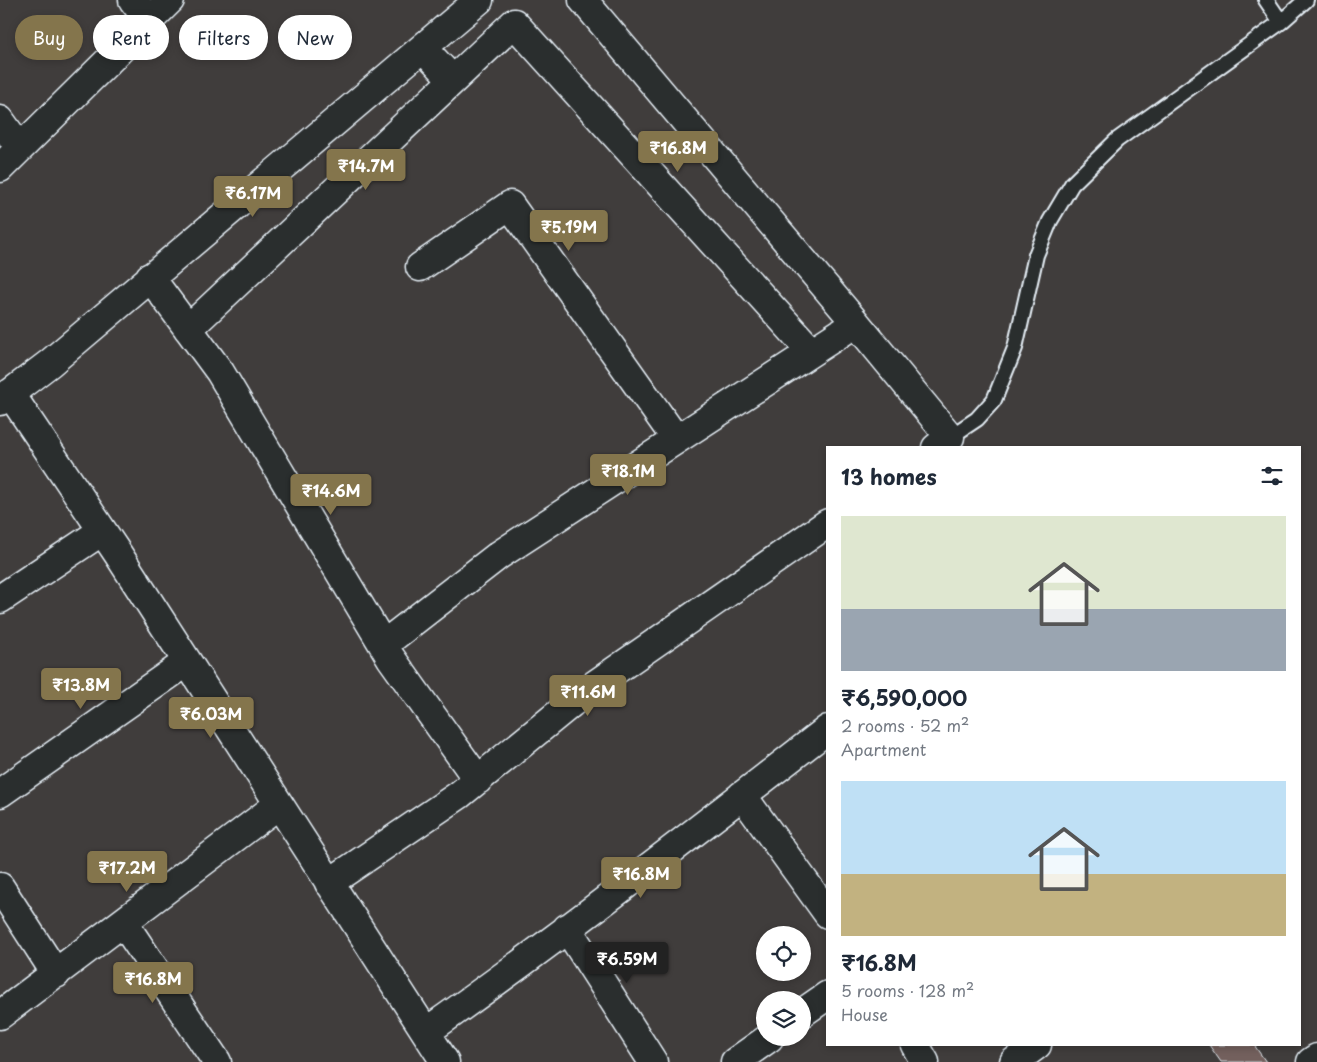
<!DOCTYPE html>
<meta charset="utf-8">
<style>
:root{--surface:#fff;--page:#f2f2f3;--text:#1f2937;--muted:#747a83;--accent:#84754c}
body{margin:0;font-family:"Playpen Sans",sans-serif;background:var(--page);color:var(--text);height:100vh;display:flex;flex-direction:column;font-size:19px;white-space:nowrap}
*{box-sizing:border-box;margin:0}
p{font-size:16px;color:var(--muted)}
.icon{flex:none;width:28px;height:28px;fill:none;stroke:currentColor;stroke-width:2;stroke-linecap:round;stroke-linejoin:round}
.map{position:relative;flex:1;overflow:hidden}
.side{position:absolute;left:826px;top:446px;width:475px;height:600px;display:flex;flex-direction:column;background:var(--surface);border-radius:0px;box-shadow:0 2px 8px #0003}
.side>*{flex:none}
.top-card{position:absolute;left:15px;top:15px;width:475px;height:45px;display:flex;gap:10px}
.buttons{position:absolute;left:756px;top:926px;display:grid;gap:10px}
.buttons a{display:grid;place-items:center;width:55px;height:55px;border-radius:50%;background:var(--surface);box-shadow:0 2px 8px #0003;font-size:25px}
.price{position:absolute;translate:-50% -42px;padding:0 11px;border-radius:5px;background:var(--accent);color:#fff;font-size:16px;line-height:32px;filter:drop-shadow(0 1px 2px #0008)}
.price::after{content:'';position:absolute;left:50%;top:30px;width:15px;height:11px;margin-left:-8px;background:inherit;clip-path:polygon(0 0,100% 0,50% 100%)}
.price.current{background:#222;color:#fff}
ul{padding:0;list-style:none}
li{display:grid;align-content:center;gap:10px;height:265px;padding:0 15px}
li span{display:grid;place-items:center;height:155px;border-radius:0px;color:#555}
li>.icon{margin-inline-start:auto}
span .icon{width:90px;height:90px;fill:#fffc;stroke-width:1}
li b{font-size:21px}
h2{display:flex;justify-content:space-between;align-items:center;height:60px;padding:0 15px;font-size:21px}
.tag{padding:0 18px;border-radius:22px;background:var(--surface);box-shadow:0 2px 8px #0003;font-size:18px;line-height:45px}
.tag.current{background:var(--accent);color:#fff}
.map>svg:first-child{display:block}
</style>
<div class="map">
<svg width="1317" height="1062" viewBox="0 0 1317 1062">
<rect width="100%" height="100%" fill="#403d3c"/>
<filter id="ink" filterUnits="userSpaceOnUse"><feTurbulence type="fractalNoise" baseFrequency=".02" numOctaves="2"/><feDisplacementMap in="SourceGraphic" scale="10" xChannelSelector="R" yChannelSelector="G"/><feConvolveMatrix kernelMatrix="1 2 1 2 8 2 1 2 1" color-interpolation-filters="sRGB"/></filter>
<g filter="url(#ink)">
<path fill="#73615d" stroke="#e8f1f8" d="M1209,1045H1254L1266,1062H1221Z"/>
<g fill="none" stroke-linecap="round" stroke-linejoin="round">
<g stroke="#e8f1f8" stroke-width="18">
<path id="lane" d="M1266,0L1281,22
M950,437L977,419L994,400L1015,348L1036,255L1050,221L1072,184L1117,140L1281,22L1306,0"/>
</g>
<g stroke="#e8f1f8" stroke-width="31">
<path id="street" d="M133,0L149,21
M583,0L856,323L950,437L936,448
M423,48L453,80
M0,120L20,148
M0,168L170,0
M420,267L510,205L676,439
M150,277L220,372L391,658L478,780
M188,329L514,23L811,351
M10,393L118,554L445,1062
M0,401L50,363L479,0
M0,599L102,531
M383,645L499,555L856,323
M0,793L187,662
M742,795L828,914
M329,883L459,795L590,688L828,523
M0,887L56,974
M123,922L217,1062
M567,928L653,1062
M802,1013L828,995
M0,1015L278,805
M426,1032C563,935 695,832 828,729
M915,1045L925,1062
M735,1062L769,1038
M1014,1062L1037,1045
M1311,1062L1317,1058"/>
</g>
<use href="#lane" stroke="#2a2d2e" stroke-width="14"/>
<use href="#street" stroke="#2a2d2e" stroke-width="28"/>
</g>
</g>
</svg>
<div class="buttons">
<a><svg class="icon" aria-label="locate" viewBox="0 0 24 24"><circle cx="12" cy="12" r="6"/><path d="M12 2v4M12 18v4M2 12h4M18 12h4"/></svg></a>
<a><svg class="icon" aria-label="layers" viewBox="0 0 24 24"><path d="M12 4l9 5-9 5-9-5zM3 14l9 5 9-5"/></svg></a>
</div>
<b class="price" style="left:678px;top:173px">₹16.8M</b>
<b class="price" style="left:366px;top:191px">₹14.7M</b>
<b class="price" style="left:253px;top:218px">₹6.17M</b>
<b class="price" style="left:569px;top:252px">₹5.19M</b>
<b class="price" style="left:628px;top:496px">₹18.1M</b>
<b class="price" style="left:331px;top:516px">₹14.6M</b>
<b class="price" style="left:81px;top:710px">₹13.8M</b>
<b class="price" style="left:588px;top:717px">₹11.6M</b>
<b class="price" style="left:211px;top:739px">₹6.03M</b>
<b class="price" style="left:127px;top:893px">₹17.2M</b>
<b class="price" style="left:641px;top:899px">₹16.8M</b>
<b class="price current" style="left:627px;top:984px">₹6.59M</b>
<b class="price" style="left:153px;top:1004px">₹16.8M</b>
<div class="top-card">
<a class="tag current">Buy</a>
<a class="tag">Rent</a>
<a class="tag">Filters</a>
<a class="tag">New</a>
</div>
<section class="side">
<h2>13 homes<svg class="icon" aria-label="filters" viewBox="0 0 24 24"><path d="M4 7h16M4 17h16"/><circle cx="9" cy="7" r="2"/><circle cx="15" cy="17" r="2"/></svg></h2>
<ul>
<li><span style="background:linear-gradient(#dfe7d0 60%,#9aa5b1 0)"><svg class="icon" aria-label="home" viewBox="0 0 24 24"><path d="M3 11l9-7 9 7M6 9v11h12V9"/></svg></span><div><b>₹6,590,000</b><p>2 rooms · 52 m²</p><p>Apartment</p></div></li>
<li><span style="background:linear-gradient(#bfe0f5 60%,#c2b280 0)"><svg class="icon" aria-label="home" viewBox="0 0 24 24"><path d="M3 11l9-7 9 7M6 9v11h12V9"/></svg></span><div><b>₹16.8M</b><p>5 rooms · 128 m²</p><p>House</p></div></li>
</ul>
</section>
</div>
